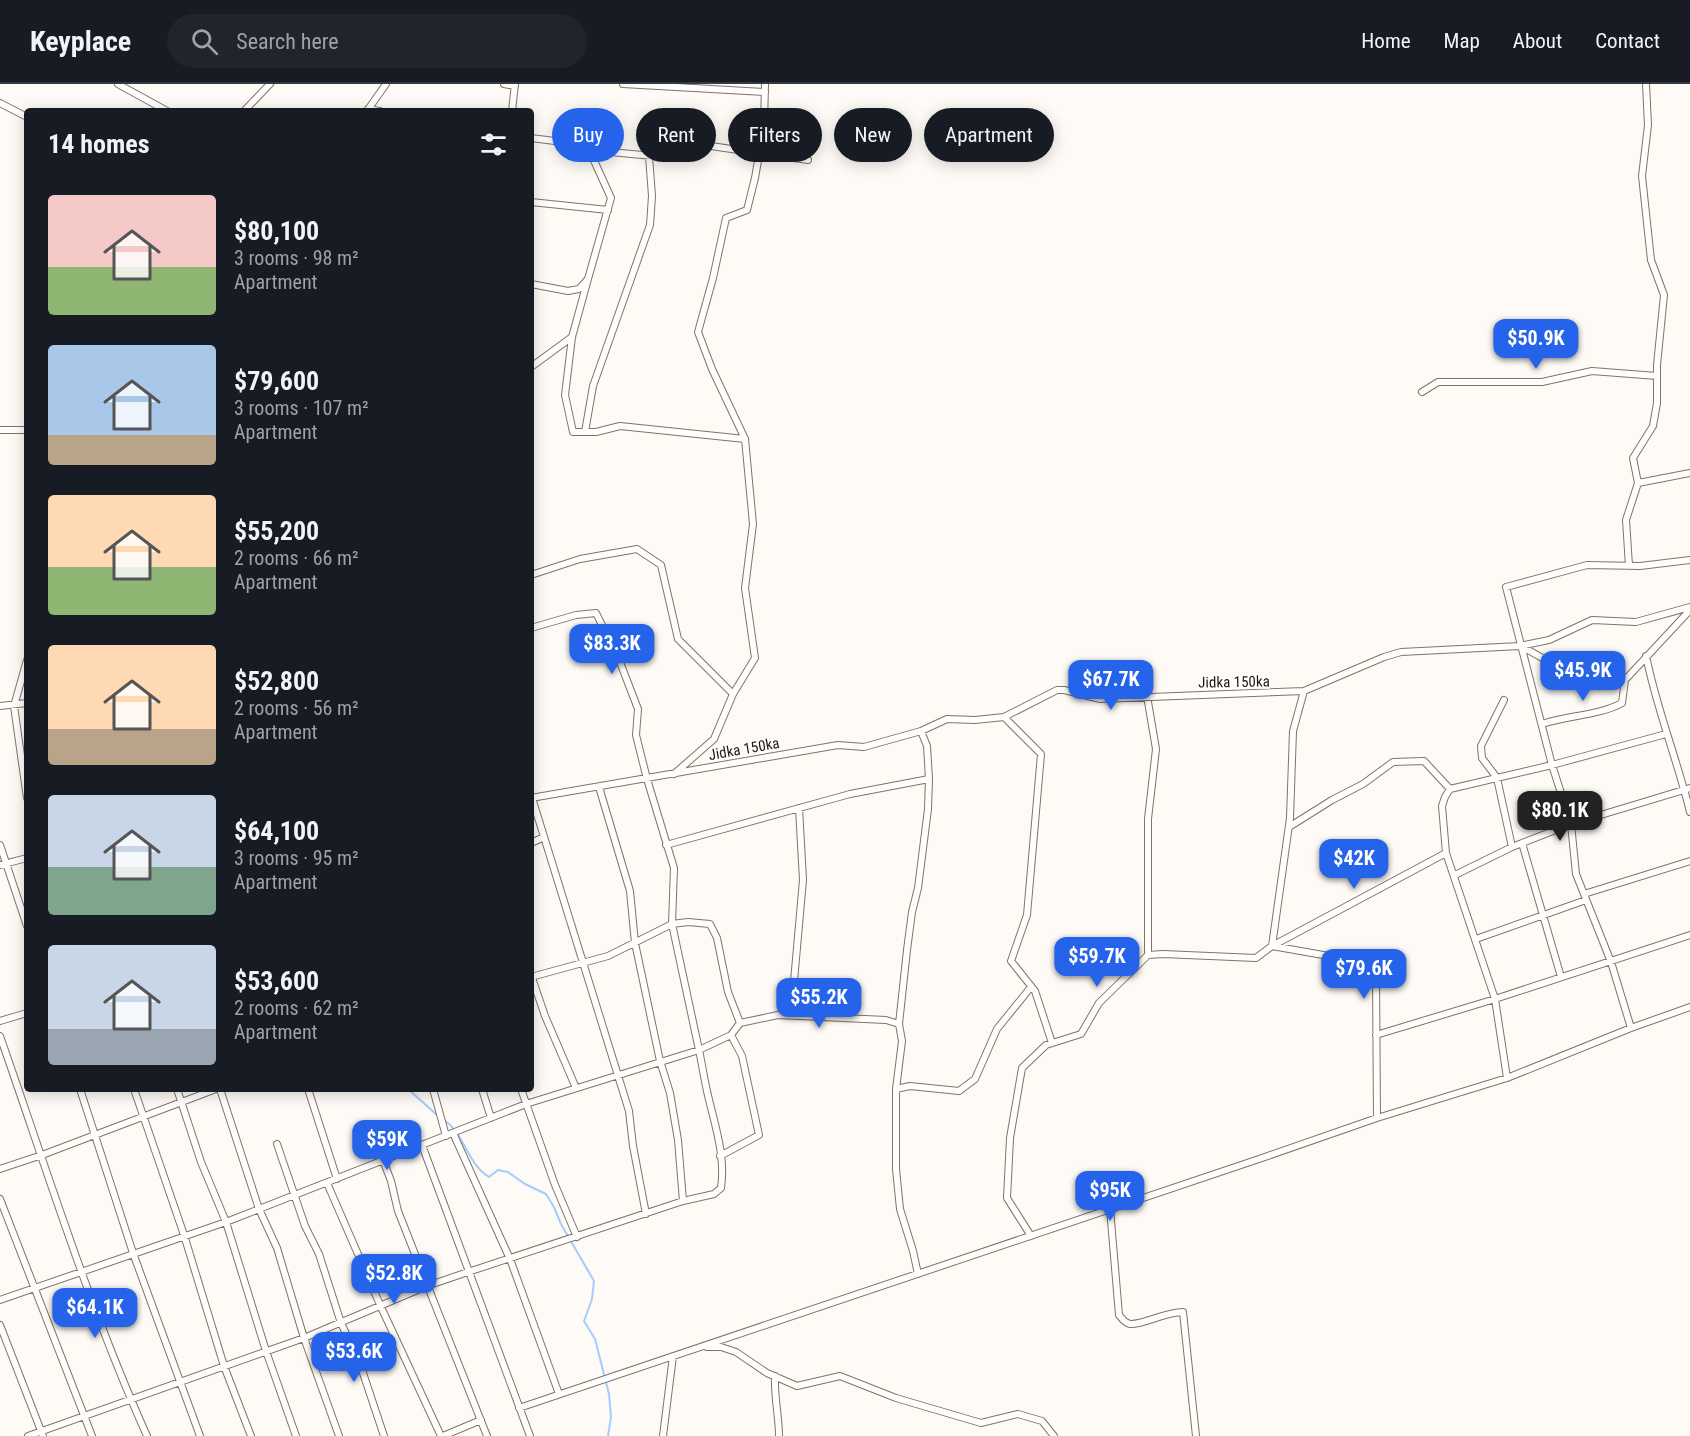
<!DOCTYPE html>
<meta charset="utf-8">
<style>
:root{--surface:#171b24;--page:#20242c;--text:#f1f3f6;--muted:#9ea1a6;--line:#363941;--accent:#2563eb}
body{margin:0;font-family:"Roboto Condensed",sans-serif;background:var(--page);color:var(--text);height:100vh;display:flex;flex-direction:column;font-size:22px;white-space:nowrap}
*{box-sizing:border-box;margin:0}
p{font-size:20px;color:var(--muted)}
.icon{flex:none;width:33px;height:33px;fill:none;stroke:currentColor;stroke-width:2;stroke-linecap:round;stroke-linejoin:round}
.map{position:relative;flex:1;overflow:hidden}
.side{position:absolute;left:24px;top:24px;width:510px;height:984px;display:flex;flex-direction:column;background:var(--surface);border-radius:6px;box-shadow:0 3px 15px #0003}
.side>*{flex:none}
.banner{position:absolute;left:552px;top:24px;width:570px;height:54px;display:flex;gap:12px}
.price{position:absolute;translate:-50% -51px;padding:0 14px;border-radius:12px;background:var(--accent);color:#fff;font-size:20px;line-height:39px;filter:drop-shadow(0 2px 3px #0008)}
.price::after{content:'';position:absolute;left:50%;top:36px;width:18px;height:14px;margin-left:-9px;background:inherit;clip-path:polygon(0 0,100% 0,50% 100%)}
.price.active{background:#222;color:#fff}
ul{padding:0;list-style:none}
li{display:flex;align-items:center;gap:18px;height:150px;padding:0 24px}
li span{display:grid;place-items:center;flex:none;width:168px;height:120px;border-radius:6px;color:#555}
li>.icon{margin-inline-start:auto}
span .icon{width:72px;height:72px;fill:#fffc;stroke-width:1}
li b{font-size:26px}
h2{display:flex;justify-content:space-between;align-items:center;height:72px;padding:0 24px;font-size:26px}
.chip{padding:0 21px;border-radius:27px;background:var(--surface);box-shadow:0 3px 15px #0003;font-size:21px;line-height:54px}
.chip.active{background:var(--accent);color:#fff}
header{display:flex;align-items:center;gap:36px;box-sizing:border-box;height:84px;padding:0 30px;background:var(--surface);border-bottom:2px solid var(--line)}
header strong{font-size:28px}
nav{display:flex;gap:33px;margin-inline-start:auto;font-size:21px}
.search{width:420px;height:54px;background:var(--page);display:flex;align-items:center;gap:15px;box-sizing:border-box;padding:0 21px;border-radius:33px;color:var(--muted);font-size:22px}
.map>svg:first-child{display:block}
</style>
<header>
<strong>Keyplace</strong>
<div class="search"><svg class="icon" aria-label="search" viewBox="0 0 24 24"><circle cx="10" cy="10" r="6"/><path d="M15 15l6 6"/></svg>Search here</div>
<nav><a>Home</a><a>Map</a><a>About</a><a>Contact</a></nav>
</header>
<div class="map">
<svg width="1690" height="1352" viewBox="0 0 1690 1352">
<rect width="100%" height="100%" fill="#fefaf6"/>
<g fill="none" stroke-linecap="round" stroke-linejoin="round">
<path stroke="#a6cbfe" stroke-width="2" d="M408,1005L437,1031
M444,1036C465,1050 467,1080 489,1093L498,1086L508,1088L525,1100L546,1110L554,1123L561,1140L594,1197L592,1215L584,1237L595,1255L609,1310L611,1333L608,1352"/>
<g stroke="#867261" stroke-width="8">
<path id="street" d="M118,0L167,27
M504,0L515,2
M623,0L765,8
M0,19L27,33
M368,25L380,27
M244,27L270,0
M367,27L386,0
M512,27L515,0
M531,54L587,61L611,114L588,195L579,205L568,207L531,200
M590,66L663,73L697,60L808,76
M531,118L608,126
M588,195L572,253L565,311L573,348H596L620,342L745,355
M531,283L572,253
M1422,308L1438,298H1542L1592,287L1657,292
M0,346H27
M585,348L593,302L650,141L652,112L649,72
M1638,399L1690,389
M1629,482L1626,436L1638,399L1633,374L1653,342L1657,319V281L1664,211L1651,176L1642,92L1648,41L1646,0
M531,491L580,475L637,465L661,481L678,555L733,610
M531,544L576,531L596,529L618,573L638,625L636,651L647,695L674,784L672,840L699,966L731,951L740,939L728,908L717,854L710,840L688,838L672,840L608,872L531,893
M1521,562L1553,580L1582,581L1625,596L1690,526
M1646,572C1657,626 1677,675 1690,728
M27,576L14,622L27,714
M1504,616L1481,662L1482,674L1497,694L1512,763
M0,622L27,619
M1004,633L1041,670L1027,831L1011,877L1035,907L1052,959
M1542,640C1568,631 1598,632 1622,619L1625,596
M674,690L714,655L733,610L755,574L745,504L753,440L745,355L712,285L698,248L713,194L726,134L747,126L755,94L764,42L765,0
M599,703L630,807L635,859L660,977L670,1009L678,1056L683,1117
M531,714L838,661L864,663L921,647L947,635L975,636L1004,633L1057,606H1064L1100,615L1304,607L1384,573L1401,568L1520,562L1549,556L1592,536L1636,538L1690,523
M532,714L629,1027L633,1062L646,1130
M1289,743L1332,716L1363,700L1393,678L1424,677L1450,705
M531,759L544,753
M1522,759L1561,893
M0,761L27,842
M666,761L850,710L929,695
M0,781L27,774
M1455,791L1512,763L1571,740L1690,704
M1584,810L1690,777
M1476,855L1586,816
M1272,862L1363,878L1376,891L1377,1034
M1272,862L1446,769
M1148,871L1163,870L1256,874L1272,862L1290,734L1293,647L1304,607
M531,891L545,932L576,1004
M791,931L803,796L799,724
M0,937L27,929
M740,939L778,931L886,936L899,940
M1631,944L1611,878L1576,790L1571,740L1552,681L1506,503L1587,481L1640,482L1690,476
M1376,951L1495,915L1690,851
M0,952C47,1086 89,1223 147,1352
M1507,994L1495,915L1446,769L1442,722L1445,713L1450,705L1552,681L1666,650
M80,1005L133,1169L200,1352
M134,1005L184,1151L224,1282L251,1352
M177,1005L201,1078L226,1138L266,1267L296,1352
M220,1005L259,1125L277,1164L304,1254L339,1352
M308,1005L337,1095
M433,1005L446,1052
M482,1005L491,1034
M521,1005L555,1101L577,1153
M896,1005L910,1002L959,1007L975,995L997,945L1031,903
M453,1049L510,1175L559,1310
M277,1060L305,1142L319,1170L341,1239L359,1277L384,1352
M422,1061L530,1352
M720,1072L759,1051L742,972L731,951
M383,1076L391,1097L398,1127L487,1352
M0,1085L42,1071L216,1005
M327,1099L381,1223L441,1352
M0,1115L92,1352
M1110,1125L1119,1231C1122,1235 1125,1239 1130,1240C1143,1241 1165,1228 1183,1228L1196,1352
M1031,1152L1007,1114L1010,1054L1022,984L1046,961L1081,950L1099,919L1148,871V735L1156,665L1147,612
M918,1190L913,1167L900,1125L896,1085V1005L902,957L899,940L907,866L912,828L918,804L928,725L929,695L927,662L921,647
M0,1216L226,1138L526,1020L699,966C702,980 704,994 707,1007C714,1039 726,1071 721,1104L714,1110L683,1117L468,1188L427,1202L304,1254L28,1352
M0,1241L43,1352
M707,1263H721L736,1268L767,1289L797,1302L840,1292L896,1314L981,1339L1018,1330L1042,1337L1054,1352
M775,1292C774,1313 779,1332 779,1352
M519,1324L1259,1075L1377,1034L1507,994L1631,944L1690,923
M443,1352L481,1336
M663,1352L673,1272"/>
</g>
<use href="#street" stroke="#fff" stroke-width="6"/>
</g>
<g text-anchor="middle" stroke-width="4.5" stroke-linejoin="round" paint-order="stroke">
<g font-size="15" fill="#1f1610" stroke="#fff">
<text transform="translate(1234 598) rotate(-1)" y="5">Jidka 150ka</text>
<text transform="translate(744 665) rotate(-10)" y="5">Jidka 150ka</text>
</g>
</g>
</svg>
<b class="price" style="left:1536px;top:286px">$50.9K</b>
<b class="price" style="left:612px;top:591px">$83.3K</b>
<b class="price" style="left:1583px;top:618px">$45.9K</b>
<b class="price" style="left:1111px;top:627px">$67.7K</b>
<b class="price active" style="left:1560px;top:758px">$80.1K</b>
<b class="price" style="left:1354px;top:806px">$42K</b>
<b class="price" style="left:1097px;top:904px">$59.7K</b>
<b class="price" style="left:1364px;top:916px">$79.6K</b>
<b class="price" style="left:819px;top:945px">$55.2K</b>
<b class="price" style="left:387px;top:1087px">$59K</b>
<b class="price" style="left:1110px;top:1138px">$95K</b>
<b class="price" style="left:394px;top:1221px">$52.8K</b>
<b class="price" style="left:95px;top:1255px">$64.1K</b>
<b class="price" style="left:354px;top:1299px">$53.6K</b>
<div class="banner">
<a class="chip active">Buy</a>
<a class="chip">Rent</a>
<a class="chip">Filters</a>
<a class="chip">New</a>
<a class="chip">Apartment</a>
</div>
<section class="side">
<h2>14 homes<svg class="icon" aria-label="filters" viewBox="0 0 24 24"><path d="M4 7h16M4 17h16"/><circle cx="9" cy="7" r="2"/><circle cx="15" cy="17" r="2"/></svg></h2>
<ul>
<li><span style="background:linear-gradient(#f6c9c9 60%,#8fb573 0)"><svg class="icon" aria-label="home" viewBox="0 0 24 24"><path d="M3 11l9-7 9 7M6 9v11h12V9"/></svg></span><div><b>$80,100</b><p>3 rooms · 98 m²</p><p>Apartment</p></div></li>
<li><span style="background:linear-gradient(#a9c7e8 75%,#b9a48a 0)"><svg class="icon" aria-label="home" viewBox="0 0 24 24"><path d="M3 11l9-7 9 7M6 9v11h12V9"/></svg></span><div><b>$79,600</b><p>3 rooms · 107 m²</p><p>Apartment</p></div></li>
<li><span style="background:linear-gradient(#ffd9b3 60%,#8fb573 0)"><svg class="icon" aria-label="home" viewBox="0 0 24 24"><path d="M3 11l9-7 9 7M6 9v11h12V9"/></svg></span><div><b>$55,200</b><p>2 rooms · 66 m²</p><p>Apartment</p></div></li>
<li><span style="background:linear-gradient(#ffd9b3 70%,#b9a48a 0)"><svg class="icon" aria-label="home" viewBox="0 0 24 24"><path d="M3 11l9-7 9 7M6 9v11h12V9"/></svg></span><div><b>$52,800</b><p>2 rooms · 56 m²</p><p>Apartment</p></div></li>
<li><span style="background:linear-gradient(#c9d6e8 60%,#7fa58c 0)"><svg class="icon" aria-label="home" viewBox="0 0 24 24"><path d="M3 11l9-7 9 7M6 9v11h12V9"/></svg></span><div><b>$64,100</b><p>3 rooms · 95 m²</p><p>Apartment</p></div></li>
<li><span style="background:linear-gradient(#c9d6e8 70%,#9aa5b1 0)"><svg class="icon" aria-label="home" viewBox="0 0 24 24"><path d="M3 11l9-7 9 7M6 9v11h12V9"/></svg></span><div><b>$53,600</b><p>2 rooms · 62 m²</p><p>Apartment</p></div></li>
</ul>
</section>
</div>
